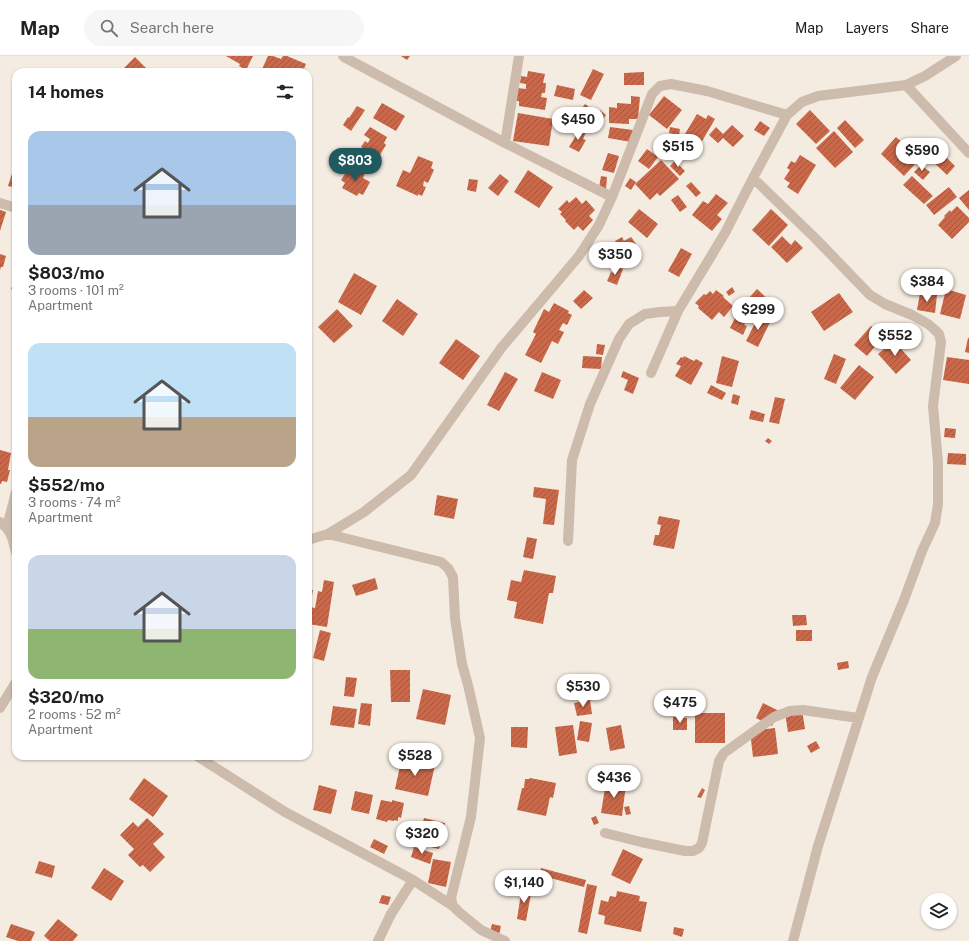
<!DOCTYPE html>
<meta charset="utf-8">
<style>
:root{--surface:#fff;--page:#f6f6f6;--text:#202124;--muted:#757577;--line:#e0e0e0;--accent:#1f5a5e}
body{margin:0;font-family:"Public Sans",sans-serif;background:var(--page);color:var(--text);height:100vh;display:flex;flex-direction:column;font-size:15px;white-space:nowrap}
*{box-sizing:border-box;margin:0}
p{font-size:13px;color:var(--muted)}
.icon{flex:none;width:22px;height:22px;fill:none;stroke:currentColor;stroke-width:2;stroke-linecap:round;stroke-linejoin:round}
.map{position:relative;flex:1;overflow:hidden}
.drawer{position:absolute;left:12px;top:12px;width:300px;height:692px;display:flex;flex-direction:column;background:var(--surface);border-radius:12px;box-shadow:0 1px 3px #0004}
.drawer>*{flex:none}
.fabs{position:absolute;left:921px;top:837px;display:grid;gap:8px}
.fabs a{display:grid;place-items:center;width:36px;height:36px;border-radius:50%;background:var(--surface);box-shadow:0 1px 3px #0004;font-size:20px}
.price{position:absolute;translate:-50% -34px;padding:0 9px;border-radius:14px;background:#fff;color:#222;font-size:13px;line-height:26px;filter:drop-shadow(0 1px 2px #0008)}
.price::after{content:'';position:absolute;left:50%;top:24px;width:12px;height:9px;margin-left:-6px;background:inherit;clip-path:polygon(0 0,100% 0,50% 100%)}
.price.on{background:var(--accent);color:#fff}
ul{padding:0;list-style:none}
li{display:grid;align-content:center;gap:8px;height:212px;padding:0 16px}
li span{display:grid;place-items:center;height:124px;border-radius:12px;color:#555}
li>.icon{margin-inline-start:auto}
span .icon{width:72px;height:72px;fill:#fffc;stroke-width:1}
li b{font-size:17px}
h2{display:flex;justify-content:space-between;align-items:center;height:48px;padding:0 16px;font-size:17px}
header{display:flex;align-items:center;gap:24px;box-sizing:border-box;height:56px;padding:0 20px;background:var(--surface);border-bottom:1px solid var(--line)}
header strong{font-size:19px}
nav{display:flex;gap:22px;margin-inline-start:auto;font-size:14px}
.search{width:280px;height:36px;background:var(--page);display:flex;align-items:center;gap:10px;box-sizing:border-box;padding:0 14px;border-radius:22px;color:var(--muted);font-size:15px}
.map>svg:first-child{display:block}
</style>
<header>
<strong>Map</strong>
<div class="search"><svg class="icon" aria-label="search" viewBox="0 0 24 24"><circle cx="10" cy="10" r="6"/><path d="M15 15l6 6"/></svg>Search here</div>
<nav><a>Map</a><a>Layers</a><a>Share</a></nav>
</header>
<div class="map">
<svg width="969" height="885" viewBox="0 0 969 885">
<defs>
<pattern id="building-hatch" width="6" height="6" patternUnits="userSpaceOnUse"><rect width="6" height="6" fill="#c8694b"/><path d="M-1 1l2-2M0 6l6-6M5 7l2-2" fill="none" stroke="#a4573f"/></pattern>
</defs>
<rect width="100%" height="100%" fill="#f4ebe1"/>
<path fill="url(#building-hatch)" d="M226,0H253L246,14L239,10L240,8Z
M268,0H273L281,3L283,0H287L306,8L304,13L307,14L306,16H270L262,13Z
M401,0H410L407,4Z
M135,1L150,16H120Z
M593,13L604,18L591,44L580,39Z
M528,15L545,18L543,27H546L545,37H542L541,41L547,42L545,54L519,50V45H515L517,32L526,33V28L520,27L521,20L527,21Z
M644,16V29H624V17Z
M557,29L575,33L573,44L554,40Z
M631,40L640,41L638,63H629V68L609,67V51L617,52V47L631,48Z
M664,40L682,54L667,73L649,59Z
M382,47L405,60L396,75L373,62Z
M585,48L597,57L600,54L606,59L597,71L578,57Z
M357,50L365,54L351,75L343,69L348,61L349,62Z
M810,54L830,75L816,88L796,68Z
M518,57L553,63L549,90L513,85Z
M697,58L706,63L708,59L715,63L701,87L685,78Z
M845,64L864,84L855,92L837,72Z
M760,65L770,72L764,80L754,74Z
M732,69L744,80L733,91L723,82L718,87L709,79L716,71L723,78Z
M370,71L387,81L384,87L386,89L378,102L361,91L365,85L368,87L370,83L364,79Z
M610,71L633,74L631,86L608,82Z
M670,71L680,73L679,79L669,77Z
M580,73L586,76L583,83L586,84L579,96L569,91Z
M834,75L853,96L835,112L816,92Z
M896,81L905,89L909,84L919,93L915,97L921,102L904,120L881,98Z
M684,86L692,91L686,99L679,95Z
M937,92L955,110L947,119L928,101Z
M647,93L658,101L649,113L638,105Z
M608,97L619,100L614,117L602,114Z
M800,99L816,109L798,138L787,131L790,127L784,123L790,114L787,112L791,105L795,107Z
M418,100L433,106L431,112L434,114L428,127L424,125L423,130L426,131L422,140L418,138V140L396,130L403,114L410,117Z
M661,104L679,123L660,140L657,137L650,144L635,128Z
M16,105V132L8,130Z
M675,105L685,115L680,120L670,110Z
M921,109L930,116L923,124L914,116Z
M355,111L365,117L363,122L370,126L363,139L359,137L357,140L342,132L345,127L341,124L349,112L353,114Z
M528,114L553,131L539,152L514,136Z
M500,118L509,125L498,140L488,132Z
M601,120L607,121L606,133L599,132Z
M912,120L933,140L924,148L903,129Z
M630,122L636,126L631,134L625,130Z
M469,123L478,124L476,136L467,134Z
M691,126L701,137L696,141L686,130Z
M949,131L957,141L934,159L926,149Z
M969,134V154L959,142Z
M716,138L728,147L717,159L722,163L712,175L692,159L703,145L708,148Z
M678,139L687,151L680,156L671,144Z
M576,141L582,148L586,144L595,154L589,160L593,164L583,175L578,170L574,174L565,165L566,164L560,158L562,156L558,153L567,144L569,147Z
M957,150L969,162V166L952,183L938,169L945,161L944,160L950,154L951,156Z
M639,153L658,168L647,182L628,166Z
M771,153L788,169L769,190L752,174Z
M0,154L6,156L0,175Z
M782,180L791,189L795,184L803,192L787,207L771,191Z
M622,181L624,185L631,181L636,188L620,198L615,190L617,189L615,185Z
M681,192L692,198L679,221L668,215Z
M0,198L6,200L3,211H1L0,214Z
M615,210L623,213L617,229L607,225L611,216L613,217Z
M354,217L377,230L361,259L338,246Z
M16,220V234L11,233Z
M732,231L735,236L729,240L726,236Z
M757,233L771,246L761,257L747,244Z
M946,233L966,239L960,263L940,258Z
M584,234L593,242L581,253L573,245Z
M716,234L724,240L723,241L733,250L724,261L719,256L712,264L698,252L699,250L695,247L704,238L706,239L710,235L713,238Z
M839,237L853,256L824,275L811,256Z
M920,237L937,239L935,257L917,254Z
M397,243L418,258L403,280L382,265Z
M554,247L569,255L568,257L572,259L567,269L563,267L559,274L564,276L558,288L552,285L541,307L525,299L536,278L533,276L544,253L549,256Z
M740,252L750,258L744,269L747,270L743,279L730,272Z
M337,253L353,270L334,287L318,271Z
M759,259L771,264L758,291L746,285Z
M871,270L884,280L867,300L854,289Z
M968,282H969V297L965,296Z
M456,283L480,300L463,324L439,307Z
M894,285L911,304L896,318L878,298Z
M597,288L605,289L603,299L596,298Z
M834,298L846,303L836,328L824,323Z
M583,300L602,301L601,313L582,312Z
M684,300L694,305L696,303L703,307L691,329L675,320L681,310L676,308L681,301L683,302Z
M722,300L739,305L732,331L716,327Z
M947,301L969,304V328L943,324Z
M859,309L874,321L855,344L840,332Z
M623,315L639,322L633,338L624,334L628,324L621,321Z
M505,316L518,323L499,355L487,349Z
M542,316L561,324L553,343L534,335Z
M711,329L726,337L722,344L707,337Z
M733,338L740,340L738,349L731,347Z
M775,341L785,343L779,368L769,366Z
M751,354L765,358L763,366L749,363Z
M945,372L956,373L955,382L944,381Z
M768,382L772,385L769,388L765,385Z
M0,394L11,397L8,414H10L7,426L2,425L1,428H0Z
M948,397L966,398V409L947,408Z
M534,431L559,434L554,469L543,468L546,443L533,441Z
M437,439L458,443L454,463L434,459Z
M659,460L680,464L674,493L653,489L655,479H659L661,469L657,468Z
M527,481L537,483L533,503L523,501Z
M524,514L556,520L553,537H549L543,568L514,562L517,546L507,544L511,524L521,526Z
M375,522L378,533L356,540L352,529Z
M324,524L334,526L327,571L308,568V534H313L310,551L315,552L318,535L322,536Z
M792,559H806L807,569L793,570Z
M320,574L331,577L324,605L313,602Z
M796,574H812V585H796Z
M848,605L849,612L838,614L837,607Z
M390,614H410V646H391Z
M346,621L357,622L354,641L344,640Z
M423,633L451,639L445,669L416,663Z
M590,644L592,658L577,660L574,647Z
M361,647L372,648L370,670L358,668Z
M763,647L779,655L772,670L756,662Z
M333,650L357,653L354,672L330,669Z
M802,654L805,673L788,676L785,657Z
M695,657H725V687H695Z
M673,661L687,662V674H673Z
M580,665L592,667L589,686L577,684Z
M573,669L577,697L559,700L555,671Z
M621,669L625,692L610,695L606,672Z
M511,671H528L527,692L511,691Z
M775,672L778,698L753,701L750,675Z
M816,685L820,692L811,697L807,690Z
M402,701L435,709L428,740L395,733Z
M144,722L168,740L153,761L129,743Z
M530,722L556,727L553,742L550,741L546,760L517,754L522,732H524L525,723H529Z
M606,726L626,728L622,760L601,757Z
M319,729L337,734L331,758L313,754Z
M702,732L705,734L701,742L697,741Z
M355,735L373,739L369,758L351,754Z
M381,744L392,746V744L404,747L401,762L398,761V765L394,764V765L388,764L387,766L376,763Z
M629,750L631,758L626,759L624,751Z
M596,760L599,767L594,769L591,762Z
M147,762L164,778L153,788L165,801L150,816L143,809L140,811L128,799L134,793L120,779L133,766L138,771Z
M424,762L445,767L439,793L418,788Z
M374,783L388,790L384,798L370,791Z
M414,791L433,797L430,808L411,801Z
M623,793L643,803L630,828L611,819Z
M433,803L451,806L446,831L428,827Z
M39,805L55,810L52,822L35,817Z
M104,812L124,825L111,845L91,832Z
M541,812L586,824L584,831L539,819Z
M524,816L533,819L530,832L520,829Z
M587,828L597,830L587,878L578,876Z
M522,831L532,832L526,865L517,863Z
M617,835L640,840L639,845L647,846L641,876L604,868L605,860L598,858L601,844L608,846L610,840L616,841Z
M382,839L391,841L388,849L379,847Z
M58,863L78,879L73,885H50L44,880Z
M11,868L35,876L31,885H18L6,881Z
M492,868L501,870L499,879L490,876Z
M674,871L684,873L682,881L673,878Z"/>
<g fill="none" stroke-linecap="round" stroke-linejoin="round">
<path stroke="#cdbbac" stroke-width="10" d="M343,0L344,1L505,87L612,141
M906,29L969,97
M505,87L519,0
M753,122L816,183L870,239L885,248L912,259L928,268L934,273L939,278L941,286L933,350L938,406V448L935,467L922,495L904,544L872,621L818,790L793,885
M0,147L16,152
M651,317L678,255L725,177L753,122L787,59L802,46L818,40L906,29L925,20L956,0
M0,466C13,476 12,483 16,497
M7,471L16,436
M328,478L441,506L448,512L453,521L455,562L462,608L468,629L480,682L471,761L451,842L453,850L459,856L481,874L505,885
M308,484L328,478L364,456L411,419L502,291L579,200L599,169L612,141L652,38L660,30L671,28L707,35L787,59
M568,485L572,404L590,348L619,283L629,268L645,258L660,256L678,255
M0,652L16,626
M197,700L285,756L413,824L453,850
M605,777L641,786L685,795H693L699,792L702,787L719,705L724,697L774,661L790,655L803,654L858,662
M378,885L391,858L413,824"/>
</g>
</svg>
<div class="fabs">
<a><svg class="icon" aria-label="layers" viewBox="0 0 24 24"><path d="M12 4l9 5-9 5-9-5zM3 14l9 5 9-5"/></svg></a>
</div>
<b class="price" style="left:578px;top:85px">$450</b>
<b class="price" style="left:678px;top:112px">$515</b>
<b class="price" style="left:922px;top:116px">$590</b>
<b class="price on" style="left:355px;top:126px">$803</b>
<b class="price" style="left:615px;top:220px">$350</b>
<b class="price" style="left:927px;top:247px">$384</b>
<b class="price" style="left:758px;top:275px">$299</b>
<b class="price" style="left:895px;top:301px">$552</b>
<b class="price" style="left:583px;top:652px">$530</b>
<b class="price" style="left:680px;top:668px">$475</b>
<b class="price" style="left:415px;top:721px">$528</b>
<b class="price" style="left:614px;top:743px">$436</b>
<b class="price" style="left:422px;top:799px">$320</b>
<b class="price" style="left:524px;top:848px">$1,140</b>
<section class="drawer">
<h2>14 homes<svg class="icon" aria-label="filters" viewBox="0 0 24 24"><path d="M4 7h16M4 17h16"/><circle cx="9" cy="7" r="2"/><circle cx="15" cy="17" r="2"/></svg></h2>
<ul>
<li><span style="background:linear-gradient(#a9c7e8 60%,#9aa5b1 0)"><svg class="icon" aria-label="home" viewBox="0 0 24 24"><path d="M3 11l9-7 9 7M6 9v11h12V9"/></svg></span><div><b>$803/mo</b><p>3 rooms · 101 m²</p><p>Apartment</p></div></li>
<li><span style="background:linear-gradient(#bfe0f5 60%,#b9a48a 0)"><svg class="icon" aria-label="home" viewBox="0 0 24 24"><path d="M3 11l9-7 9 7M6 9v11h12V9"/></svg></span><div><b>$552/mo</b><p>3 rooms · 74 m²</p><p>Apartment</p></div></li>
<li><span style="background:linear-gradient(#c9d6e8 60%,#8fb573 0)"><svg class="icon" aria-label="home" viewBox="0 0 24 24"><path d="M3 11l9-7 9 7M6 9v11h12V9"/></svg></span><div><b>$320/mo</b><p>2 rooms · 52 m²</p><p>Apartment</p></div></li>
</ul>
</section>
</div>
